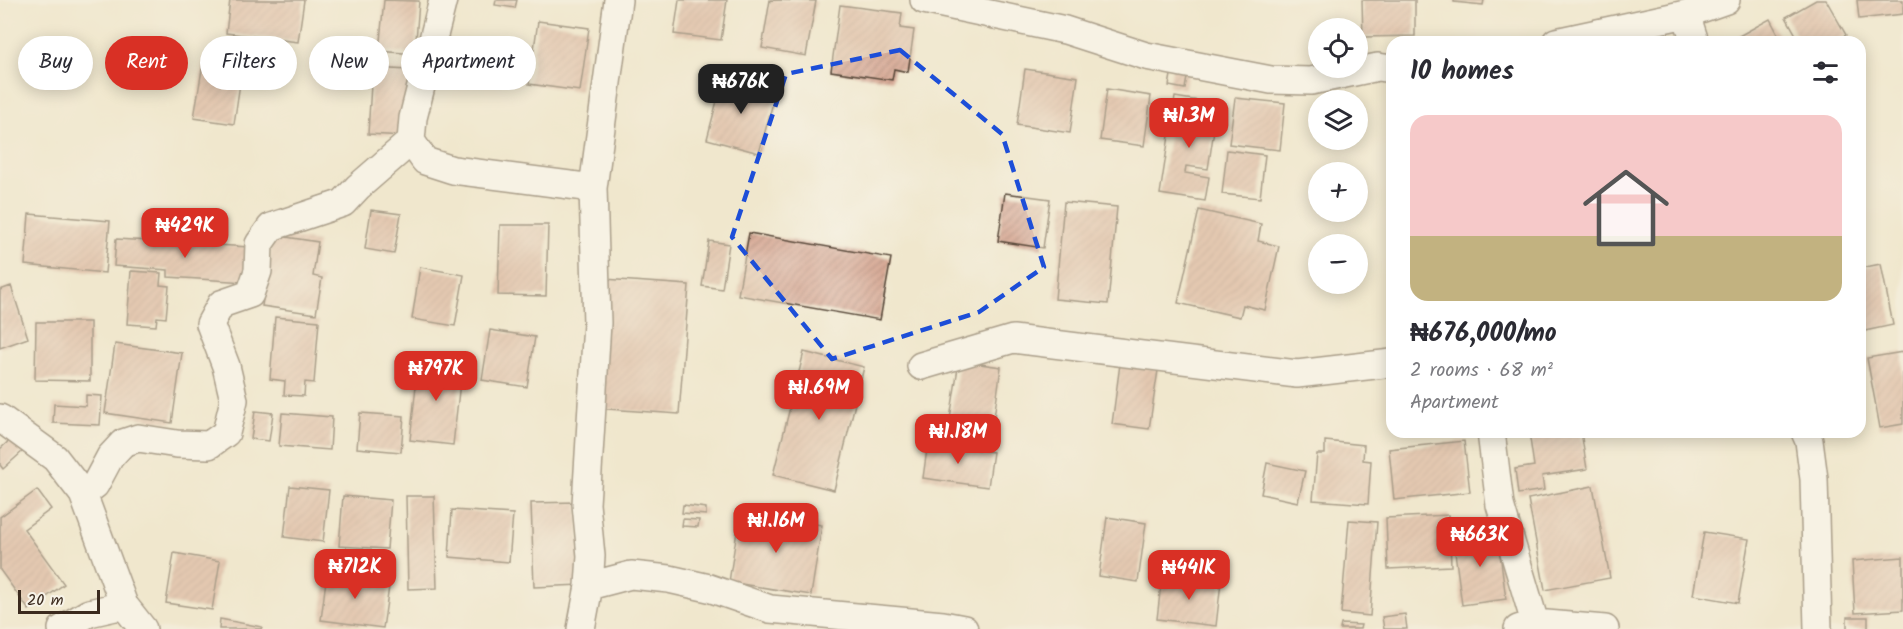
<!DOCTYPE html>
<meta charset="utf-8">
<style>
:root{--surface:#fff;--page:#f7f7f7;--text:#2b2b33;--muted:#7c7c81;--accent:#d93025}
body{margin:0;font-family:Kalam,sans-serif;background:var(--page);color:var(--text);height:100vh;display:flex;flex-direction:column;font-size:22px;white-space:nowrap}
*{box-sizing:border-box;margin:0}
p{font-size:20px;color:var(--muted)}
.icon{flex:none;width:33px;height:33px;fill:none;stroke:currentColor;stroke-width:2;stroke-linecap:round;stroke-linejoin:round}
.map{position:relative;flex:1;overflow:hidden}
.sheet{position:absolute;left:1386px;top:36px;width:480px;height:402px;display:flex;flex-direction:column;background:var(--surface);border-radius:18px;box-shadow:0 3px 15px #0003}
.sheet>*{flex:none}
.top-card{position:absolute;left:18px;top:36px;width:570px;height:54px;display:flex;gap:12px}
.buttons{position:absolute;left:1308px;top:18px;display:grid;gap:12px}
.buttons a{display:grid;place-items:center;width:60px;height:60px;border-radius:50%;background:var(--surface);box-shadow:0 3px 15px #0003;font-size:30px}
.scale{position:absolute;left:18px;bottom:15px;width:82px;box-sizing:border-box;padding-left:6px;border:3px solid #3b2a1e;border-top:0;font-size:16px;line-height:21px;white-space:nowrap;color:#3b2a1e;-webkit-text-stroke:4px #f7f3e8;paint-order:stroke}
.price{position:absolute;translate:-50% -51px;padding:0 14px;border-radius:12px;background:var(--accent);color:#fff;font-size:20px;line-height:39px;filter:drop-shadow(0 2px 3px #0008)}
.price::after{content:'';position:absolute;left:50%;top:36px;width:18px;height:14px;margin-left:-9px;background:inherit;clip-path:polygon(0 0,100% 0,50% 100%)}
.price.selected{background:#222;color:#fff}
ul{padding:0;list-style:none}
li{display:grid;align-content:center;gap:12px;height:318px;padding:0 24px}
li span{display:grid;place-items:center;height:186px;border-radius:18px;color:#555}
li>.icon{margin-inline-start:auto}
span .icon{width:108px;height:108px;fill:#fffc;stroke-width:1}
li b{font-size:26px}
h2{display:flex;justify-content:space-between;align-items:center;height:72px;padding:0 24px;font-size:26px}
.chip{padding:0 21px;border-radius:27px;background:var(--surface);box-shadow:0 3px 15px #0003;font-size:21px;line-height:54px}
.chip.selected{background:var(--accent);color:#fff}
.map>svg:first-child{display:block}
</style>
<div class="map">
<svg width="1903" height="629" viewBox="0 0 1903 629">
<defs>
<pattern id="building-hatch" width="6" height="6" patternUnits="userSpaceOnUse" patternTransform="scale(1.5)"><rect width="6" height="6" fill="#d4a28d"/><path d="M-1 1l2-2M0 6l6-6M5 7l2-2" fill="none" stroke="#ad8473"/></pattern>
</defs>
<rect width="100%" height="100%" fill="#f7f3e8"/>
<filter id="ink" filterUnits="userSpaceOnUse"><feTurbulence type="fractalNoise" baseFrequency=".0167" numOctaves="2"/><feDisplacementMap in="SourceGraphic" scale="12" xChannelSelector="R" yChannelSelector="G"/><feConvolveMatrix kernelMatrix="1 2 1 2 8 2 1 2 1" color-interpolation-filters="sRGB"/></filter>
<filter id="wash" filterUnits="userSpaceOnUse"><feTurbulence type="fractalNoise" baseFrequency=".008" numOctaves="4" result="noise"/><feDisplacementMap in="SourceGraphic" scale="24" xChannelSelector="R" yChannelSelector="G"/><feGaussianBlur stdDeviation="1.35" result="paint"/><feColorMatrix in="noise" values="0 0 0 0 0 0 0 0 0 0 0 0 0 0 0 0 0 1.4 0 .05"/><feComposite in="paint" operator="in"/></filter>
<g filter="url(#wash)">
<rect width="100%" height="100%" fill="#f0e7cd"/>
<g id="blocks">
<path fill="url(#building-hatch)" d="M230,0H304L298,42L226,33Z
M384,0L419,1L415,54L379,51Z
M496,0H517L515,8L495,5Z
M679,0H727L721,40L674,34Z
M770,0L816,1L806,56L762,48Z
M1362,0H1415V36L1363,37Z
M1454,0H1484L1483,5L1454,2Z
M1816,0H1826L1846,35L1834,42H1800L1786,17Z
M1857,0H1903V14L1859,19Z
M840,5L902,13L900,28L914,30L908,72L894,69L892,80L831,71Z
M1770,19L1782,42H1728Z
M538,21L589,28L580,91L529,84Z
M204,57L243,63L234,124L194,118Z
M1173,64L1189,66L1185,89L1169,86Z
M372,68L409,70L405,136L368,134Z
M1025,69L1078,77L1070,133L1017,125Z
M723,78L776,92L759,153L707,139Z
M1107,89L1151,96L1144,146L1100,140Z
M1175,97L1218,104L1208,169L1186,166L1185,173L1209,177L1205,201L1160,194Z
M1235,98L1285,103L1280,150L1229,144Z
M1227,150L1265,155L1260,198L1222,194Z
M1005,193L1050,199L1043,248L998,241Z
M1064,202L1117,207L1108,304L1055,299Z
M371,210L401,214L394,254L365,249Z
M1199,210L1261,224L1258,241L1279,246L1265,310L1243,305L1240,317L1178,303Z
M29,214L110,221L105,273L25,265Z
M500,225H548L546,296L498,295Z
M749,233L891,258L880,320L738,295Z
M273,235L318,242L313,276L322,278L316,314L262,306Z
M116,239L249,247L246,282L168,277V270L114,266Z
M709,241L729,244L722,289L702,286Z
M1881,264L1893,325L1860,332V268Z
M420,267L464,275L455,326L412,319Z
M131,271L161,273L160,285L169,286L166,318L157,317L156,326L127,324Z
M604,279L689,285L679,414L594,408Z
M11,286L28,338L0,348V290Z
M275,317L319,321L314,383L305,382L304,396L284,395L285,381L270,379Z
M36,322H90V381L35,380Z
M490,330L535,337L527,387L482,380Z
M115,344L182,353L172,423L105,413Z
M804,352L864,367L834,490L773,475Z
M1903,352V424L1880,428L1867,358Z
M419,359L462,364L453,445L410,440Z
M959,361L1001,367L991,439L948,432Z
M1120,364L1158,370L1149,429L1112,424Z
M86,395L102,396L100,425L53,423L54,404L86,406Z
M255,411L273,413L269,441L251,439Z
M282,413L332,417L330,450L279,446Z
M360,413L404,416L401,452L357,448Z
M1529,432H1581L1587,469L1542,476L1544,490L1518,494L1515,469L1534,466Z
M12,438L23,451L3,469L0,465V449Z
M1325,441L1364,445L1363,460L1371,461L1368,504L1313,500L1317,454H1325Z
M1464,441L1470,492L1394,500L1389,449Z
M928,442L993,452L988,487L923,478Z
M1267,463L1305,471L1298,502L1261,494Z
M290,486L329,490L323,542L284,537Z
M1593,486L1610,578L1545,590L1528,499Z
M37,490L51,509L24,529L64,584L29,610L0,570V517Z
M343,496L391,500L387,549L339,546Z
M406,496H434L437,588L408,589Z
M578,502L581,585L534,587L531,503Z
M683,505L706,508V515L682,513Z
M452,510L513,514L509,562L449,557Z
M740,512L822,525L811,595L729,582Z
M1449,515L1451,566L1388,569L1386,518Z
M1107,517L1146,523L1138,582L1099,576Z
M683,519L699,520L698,527L682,526Z
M1349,520L1377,522L1370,616L1341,613Z
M1497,531L1506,599L1462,605L1453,537Z
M1704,532L1749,539L1738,603L1693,595Z
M174,553L220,561L212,610L166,603Z
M1903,557V610L1855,613L1852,561Z
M327,572L390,580L383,628L321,620Z
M1162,576L1221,582L1216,626L1157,619Z
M1405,614L1407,629H1384L1382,617Z
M1847,617H1868V629H1847Z
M220,619L262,627L261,629H219Z
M1341,624L1361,625L1360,629H1340Z"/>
</g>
</g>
<g filter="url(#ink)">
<use href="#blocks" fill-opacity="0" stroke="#564638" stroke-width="1.5"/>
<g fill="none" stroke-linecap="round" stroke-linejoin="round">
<g stroke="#564638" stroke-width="30">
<path id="street" d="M924,0L1065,30L1146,56L1271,80L1311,81L1378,67L1392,69
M1686,14L1695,42
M1556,42L1686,14L1726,0
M411,141L425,161L453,170L593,188
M921,366L1013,339L1297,374L1392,363
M0,418L55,458L83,494L124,605L143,629
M1491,432L1500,505L1535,623
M1805,432L1809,441L1814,479L1818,629
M83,494L95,485L110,457L123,443L138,438L177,444L209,445L226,433L234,400L226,366L210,324L221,304L250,294L258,271L259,244L271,227L343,203L358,187L411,141L413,118L443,0
M589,586L631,575L669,579L709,588L770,609L943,625L964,629
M62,629L89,613L124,605
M581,629L589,586L591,556L586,504L597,323L593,188L618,0
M1518,629L1535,623L1605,629"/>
</g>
<use href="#street" stroke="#fff" stroke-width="27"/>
</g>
</g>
<path d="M0 0H1903V629H0ZM900,50L1002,134L1044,267L979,312L832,359L732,237L786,74Z" fill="#f0e7cd" fill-opacity=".55" fill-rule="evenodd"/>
<path fill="none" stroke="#1d4ed8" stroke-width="4.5" stroke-dasharray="12 8" stroke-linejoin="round" d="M900,50L1002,134L1044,267L979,312L832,359L732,237L786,74Z"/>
</svg>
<div class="buttons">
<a><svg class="icon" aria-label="locate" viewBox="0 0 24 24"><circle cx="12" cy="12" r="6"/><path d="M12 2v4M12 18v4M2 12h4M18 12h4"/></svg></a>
<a><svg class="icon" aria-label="layers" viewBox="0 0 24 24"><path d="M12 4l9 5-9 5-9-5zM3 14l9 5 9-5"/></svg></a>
<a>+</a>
<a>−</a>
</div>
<div class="scale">20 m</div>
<b class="price selected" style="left:741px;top:115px">₦676K</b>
<b class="price" style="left:1189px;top:149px">₦1.3M</b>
<b class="price" style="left:185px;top:259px">₦429K</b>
<b class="price" style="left:436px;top:402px">₦797K</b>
<b class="price" style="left:819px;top:421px">₦1.69M</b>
<b class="price" style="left:958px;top:465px">₦1.18M</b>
<b class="price" style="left:776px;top:554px">₦1.16M</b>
<b class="price" style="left:1480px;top:568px">₦663K</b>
<b class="price" style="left:355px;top:600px">₦712K</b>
<b class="price" style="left:1189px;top:601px">₦441K</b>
<div class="top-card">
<a class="chip">Buy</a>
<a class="chip selected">Rent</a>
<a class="chip">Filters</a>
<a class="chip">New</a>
<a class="chip">Apartment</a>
</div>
<section class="sheet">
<h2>10 homes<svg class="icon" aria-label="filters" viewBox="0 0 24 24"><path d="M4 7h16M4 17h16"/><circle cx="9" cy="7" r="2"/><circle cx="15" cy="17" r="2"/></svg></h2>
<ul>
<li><span style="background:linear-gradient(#f6c9c9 65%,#c2b280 0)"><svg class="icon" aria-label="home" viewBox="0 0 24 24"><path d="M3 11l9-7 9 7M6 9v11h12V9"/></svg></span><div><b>₦676,000/mo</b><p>2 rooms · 68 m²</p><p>Apartment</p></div></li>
</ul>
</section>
</div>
